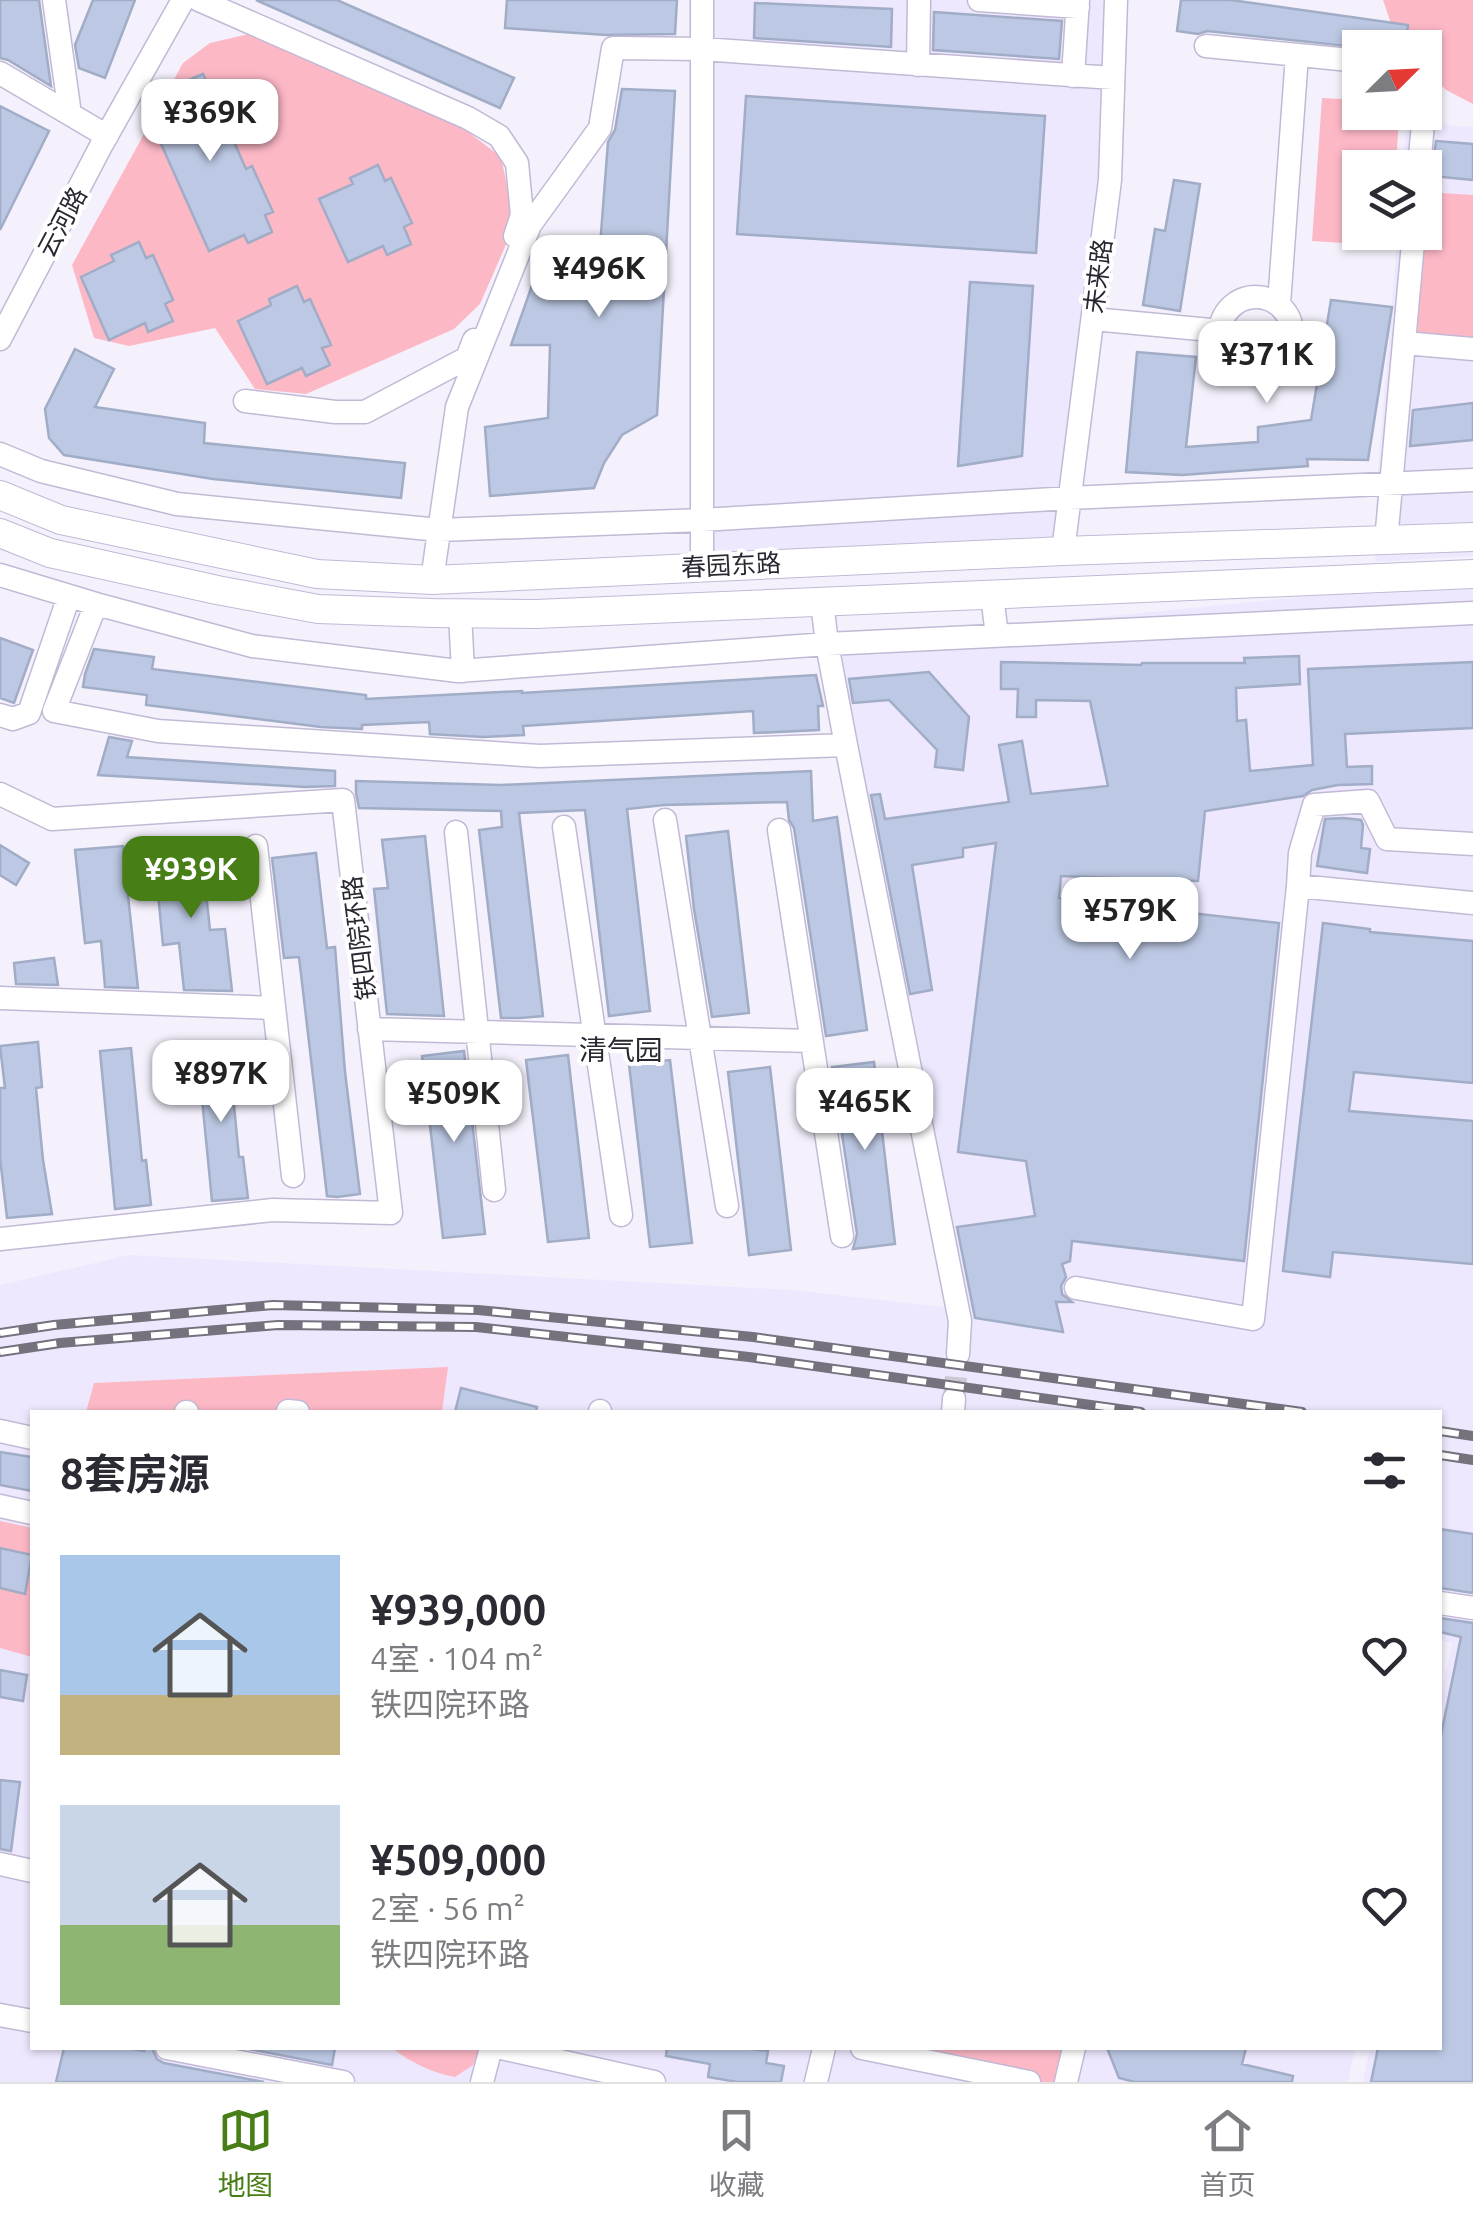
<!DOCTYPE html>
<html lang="zh">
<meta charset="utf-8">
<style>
:root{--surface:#fff;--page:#f7f7f7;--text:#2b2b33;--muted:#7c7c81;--line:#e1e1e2;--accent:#477e16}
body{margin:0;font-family:Ubuntu,"Noto Sans SC",sans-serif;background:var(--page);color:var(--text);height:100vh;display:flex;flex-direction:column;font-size:38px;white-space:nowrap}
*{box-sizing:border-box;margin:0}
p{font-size:32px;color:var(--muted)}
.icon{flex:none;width:55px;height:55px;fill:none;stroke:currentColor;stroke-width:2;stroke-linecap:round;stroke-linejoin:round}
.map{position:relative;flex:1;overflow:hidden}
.side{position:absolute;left:30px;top:1410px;width:1412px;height:640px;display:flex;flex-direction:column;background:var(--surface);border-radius:0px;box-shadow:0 2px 8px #0004}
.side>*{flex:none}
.needle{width:65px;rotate:66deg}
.controls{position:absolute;left:1342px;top:30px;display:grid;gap:20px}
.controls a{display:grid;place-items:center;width:100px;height:100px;border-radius:0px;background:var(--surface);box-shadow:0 2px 8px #0004;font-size:50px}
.price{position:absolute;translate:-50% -85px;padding:0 22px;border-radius:20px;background:#fff;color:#222;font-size:32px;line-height:65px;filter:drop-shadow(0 2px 5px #0008)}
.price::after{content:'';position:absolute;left:50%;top:60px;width:30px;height:22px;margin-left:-15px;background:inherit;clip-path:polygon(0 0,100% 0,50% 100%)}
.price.active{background:var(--accent);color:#fff}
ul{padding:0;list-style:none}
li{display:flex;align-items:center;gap:30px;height:250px;padding:0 30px}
li span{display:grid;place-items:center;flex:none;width:280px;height:200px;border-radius:0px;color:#555}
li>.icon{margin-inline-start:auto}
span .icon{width:120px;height:120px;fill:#fffc;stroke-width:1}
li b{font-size:42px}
h2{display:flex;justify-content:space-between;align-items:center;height:120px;padding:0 30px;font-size:42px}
.menu{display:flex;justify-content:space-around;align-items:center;height:140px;border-top:2px solid var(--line);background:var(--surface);font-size:28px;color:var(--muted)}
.menu a{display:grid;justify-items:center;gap:5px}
.menu .active{color:var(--accent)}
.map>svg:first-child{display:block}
</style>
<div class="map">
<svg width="1473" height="2082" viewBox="0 0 1473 2082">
<rect width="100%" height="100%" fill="#f4f1fc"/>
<path fill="#eee8fe" d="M702,0H1111L1113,78L1063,551L702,566Z
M1407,122L1473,127V556L1375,562L1377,479L1398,233L1425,232V168L1403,167Z
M1473,580V2082H1363L1370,2048H1440V1702L1452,1643L1440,1640V1412H32V2048H1355L1348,2082H0V1285L129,1255L794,1290L960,1309L827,644Z"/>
<path fill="#fdb8c6" d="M1383,0H1473V104L1446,90L1425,69V48L1404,47L1397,41Z
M253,33L459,125L501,157L515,224L480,304L454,329L306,394L255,389L215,328L129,346L94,338L72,265L183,63L210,43Z
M1322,98L1360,100V112L1399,113L1396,167L1360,168V232L1393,233L1392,246L1312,241Z
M1425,192L1473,195V349L1404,343L1425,232Z
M448,1367L442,1412H86L94,1383Z
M0,1521L32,1528V1657L0,1648Z
M392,2048H480L473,2065L455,2077C432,2073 410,2062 392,2048Z
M862,2048H1074L1066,2082H1029Z"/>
<path fill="#bdc9e4" stroke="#a1acc6" stroke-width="2.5" d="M0,0H39L51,86L8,60L0,58Z
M93,0H135L105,78L79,68L75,45Z
M256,0H337L514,78L500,108Z
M507,0H677L675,34L606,35L505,28Z
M1181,0H1231L1408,25L1405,48H1366L1207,31L1198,34L1177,31Z
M755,3L892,9L891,47L754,38Z
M934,12L1062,21L1059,59L933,50Z
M203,74L210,89L217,86L237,132L231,135L246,169L252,166L273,212L265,215L272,232L248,243L244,235L209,251L145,108L178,93L175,86Z
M622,89L675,91L657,415L622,435L604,463L594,488L490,496L485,427L548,418L550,345H511L541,260L598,272L608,142L615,130Z
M746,96L1045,116L1036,253L737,234Z
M0,106L49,131L0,230Z
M1436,141L1473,144V180L1431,176Z
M378,165L385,181L391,178L412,223L404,227L411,244L387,255L383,246L348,262L319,199L353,184L350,178Z
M1174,180L1200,184L1180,311L1143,305L1155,229L1165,231Z
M139,242L146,258L153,255L173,300L165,304L173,321L148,332L145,323L109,340L81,277L114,261L111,255Z
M970,282L1033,286L1022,456L958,466Z
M297,286L304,302L310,299L331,345L322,348L330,365L306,376L302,368L267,384L238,321L271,305L269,299Z
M1331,300L1392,307L1368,460L1307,459L1308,466L1182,475L1126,472L1137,352L1196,357L1186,447L1258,442V427L1311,420Z
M75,349L114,369L95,407L205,423L204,443L405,463L401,498L213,479L64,455L49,438L45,409Z
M1473,403V440L1410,446L1413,410Z
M0,638L33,650L14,703L0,698Z
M94,649L154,657L152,669L366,695V699L522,691V693L816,675L823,706H818L819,730L778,732L754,733L753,711L523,726L524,735L483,737L430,734L429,722L362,725V729L321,727L146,705L147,695L83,687L85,674Z
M1299,656L1300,684L1236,688L1237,721L1246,720L1250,771L1313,765L1308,669L1473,662V728L1345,734L1347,767L1372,766V784L1338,785L1312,790L1303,796L1205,811L1198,881L1061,876L1059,898L1279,923L1244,1261L1072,1241L1070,1261L1062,1264L1066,1277L1061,1286L1062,1294L1072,1302H1056L1063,1332L975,1318L957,1227L1035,1216L1026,1161L958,1152L996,843L963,848V857L912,865L932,990L910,994L871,795L880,794L885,819L1009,802L999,745L1022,741L1031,794L1108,786L1090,701L1036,700V717H1017L1018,689H1001V662L1141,665L1142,663H1245L1244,658Z
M929,672L969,717L963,770L935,767L937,750L889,700L853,703L849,679Z
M109,737L132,741L127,757L335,771V786L305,787L98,775Z
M811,771L813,821L837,817L867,1030L826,1036L794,828L789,820L787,802L664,805L627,809L650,1011L609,1016L585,810L519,813L543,1016L520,1018H501L479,830L502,827L501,811L359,808L356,793V781L501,785Z
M1343,818L1361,820L1363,825L1361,848L1370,849L1367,873L1317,866L1325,819Z
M728,831L749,1013L712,1017L694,909L686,836Z
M425,836L444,1016L387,1014L374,889L388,888L382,840Z
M0,845L29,863L16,885L0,875Z
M123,846L129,905L138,988L105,987L101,941L85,943L75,850Z
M201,848L210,930L225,929L232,991L184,990L179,943L163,945L154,853Z
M316,853L327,948L335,947L345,1072L360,1194L337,1197L327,1196L299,957L284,958L272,858Z
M1323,923L1370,929V932L1473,941V1083L1354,1072L1349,1111L1473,1121V1264L1333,1252L1330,1277L1283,1271Z
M54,958L58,985L16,984L14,963Z
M38,1042L42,1087L36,1088L43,1160L52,1214L7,1218L0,1158V1088H5L0,1046Z
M228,1044L239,1157H243L248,1198L212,1201L197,1048Z
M131,1048L142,1161L146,1160L151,1205L115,1209L100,1051Z
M464,1051L485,1234L443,1238L422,1056Z
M568,1055L589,1238L548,1242L526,1060Z
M670,1060L692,1243L650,1247L629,1064Z
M874,1062L895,1244L853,1249L857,1234L832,1067Z
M770,1067L791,1250L749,1255L728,1072Z
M461,1388L537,1407L536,1412H455Z
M0,1452L32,1457V1491L0,1485Z
M1440,1529L1473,1534V1593L1440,1588Z
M0,1548L32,1555L25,1594L0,1588Z
M1440,1618L1473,1623V2082H1371L1378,2048H1440V1740L1461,1637L1440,1632Z
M0,1670L27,1675L23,1701L0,1697Z
M0,1780L20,1782L11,1851L0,1849Z
M64,2048H128L144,2051V2048H152L157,2059L164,2063L264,2082H56Z
M244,2048H335L332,2065Z
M667,2048H743L768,2051L766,2063L784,2066L781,2082H737L708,2077L710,2064L666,2056Z
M1107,2048H1246L1242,2064L1293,2076L1292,2082H1135L1119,2078Z"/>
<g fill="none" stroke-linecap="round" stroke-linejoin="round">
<path stroke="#ccc9d4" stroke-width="22" stroke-dasharray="22 11" stroke-linecap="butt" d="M954,1399L958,1354"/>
<g stroke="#c2b9d5" stroke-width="25">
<path id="minor" d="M54,0L70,114
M199,0L468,118L499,136L517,163L522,215L515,236
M702,0V566
M979,0L1078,7
M1206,46L1360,61
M918,65L919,0
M0,73L107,136
M1073,76L1078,0
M1419,168L1424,112
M1220 333a36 36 0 1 1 72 0a36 36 0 1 1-72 0Z
M1279,304L1297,55
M1093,319L1221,331
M0,339L102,144L183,0
M1404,343L1473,349
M245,401L335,412H365L467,358L474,340
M0,454L41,471L177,504L439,530L702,520L1069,498L1473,480
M1386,541L1414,232
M1063,551L1110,180L1116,0
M0,575L96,604L252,646L458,671L827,644L1473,613
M432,580L457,407L530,225L600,128L613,48L702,49L1113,78
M992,595L997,636
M822,602L827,644L846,745L960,1321L958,1354
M96,604L54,711L158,731L540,756L846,745
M460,614L463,671
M0,715L13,719L29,713L69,596
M0,794L52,819L343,800L391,1213L273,1210L0,1239
M665,820L727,1206
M564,827L621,1215
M779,830L842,1236
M456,832L494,1190
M256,846L293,1176
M1298,886L1300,853L1314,805L1368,801L1387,839L1473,844
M0,998L274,1008
M369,1029L812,1041
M1076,1288L1253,1319L1298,886L1473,903
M186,1412H187
M288,1412V1411L298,1412
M600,1412V1411
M953,1412L954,1399
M0,1431L32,1438
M0,1506L32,1513
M1440,1603L1473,1608
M0,1864L32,1871
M0,2015L32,2021
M167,2048L343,2082
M501,2048L654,2082
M862,2048L1029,2082
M482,2082L491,2048
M816,2082L824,2048
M1066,2082L1074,2048"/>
</g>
<g stroke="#c2b9d5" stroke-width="30">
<path id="major" d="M0,495L61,520L317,574L432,580L1063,551L1473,537
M0,533L50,553L217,590L318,609L433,613L536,614L1473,574"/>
</g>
<use href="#minor" stroke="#fff" stroke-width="22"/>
<use href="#major" stroke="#fff" stroke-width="28"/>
<g stroke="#76727d" stroke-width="10">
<path id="rail" d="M0,1333L54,1325L273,1305L478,1310L753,1337L1302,1412
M0,1352L60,1343L278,1325L476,1327L749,1357L1141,1412
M1440,1431L1473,1436
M1440,1455L1473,1460"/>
</g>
<use href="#rail" stroke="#fff" stroke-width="6" stroke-dasharray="19" stroke-linecap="butt"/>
</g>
<g text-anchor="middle" stroke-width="8" stroke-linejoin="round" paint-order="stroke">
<g font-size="25" fill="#2b2732" stroke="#fff">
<text transform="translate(62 222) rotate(-62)" y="9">云河路</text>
<text transform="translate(1098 276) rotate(-83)" y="9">未来路</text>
<text transform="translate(731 565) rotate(-3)" y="9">春园东路</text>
<text transform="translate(359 938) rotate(-97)" y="9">铁四院环路</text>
</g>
<g font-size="28" fill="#2b2732" stroke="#fff">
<text x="621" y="1060">清气园</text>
</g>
</g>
</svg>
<div class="controls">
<a><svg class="needle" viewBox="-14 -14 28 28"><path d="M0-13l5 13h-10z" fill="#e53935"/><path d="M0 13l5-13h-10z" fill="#7c7c81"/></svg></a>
<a><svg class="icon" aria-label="layers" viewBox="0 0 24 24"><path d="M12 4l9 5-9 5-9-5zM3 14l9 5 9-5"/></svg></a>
</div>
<b class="price" style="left:210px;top:164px">¥369K</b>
<b class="price" style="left:599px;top:320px">¥496K</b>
<b class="price" style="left:1267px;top:406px">¥371K</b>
<b class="price active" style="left:191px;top:921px">¥939K</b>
<b class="price" style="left:1130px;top:962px">¥579K</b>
<b class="price" style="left:221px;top:1125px">¥897K</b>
<b class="price" style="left:454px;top:1145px">¥509K</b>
<b class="price" style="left:865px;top:1153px">¥465K</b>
<section class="side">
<h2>8套房源<svg class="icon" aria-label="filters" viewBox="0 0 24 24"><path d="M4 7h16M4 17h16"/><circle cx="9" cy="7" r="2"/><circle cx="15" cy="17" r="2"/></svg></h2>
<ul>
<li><span style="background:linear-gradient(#a9c7e8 70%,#c2b280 0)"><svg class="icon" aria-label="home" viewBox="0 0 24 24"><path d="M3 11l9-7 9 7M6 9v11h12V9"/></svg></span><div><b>¥939,000</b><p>4室 · 104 m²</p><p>铁四院环路</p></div><svg class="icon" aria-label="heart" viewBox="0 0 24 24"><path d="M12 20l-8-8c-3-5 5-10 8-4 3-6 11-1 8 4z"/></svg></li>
<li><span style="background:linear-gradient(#c9d6e8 60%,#8fb573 0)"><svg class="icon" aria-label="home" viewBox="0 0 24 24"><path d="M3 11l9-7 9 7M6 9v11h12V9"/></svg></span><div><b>¥509,000</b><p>2室 · 56 m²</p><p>铁四院环路</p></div><svg class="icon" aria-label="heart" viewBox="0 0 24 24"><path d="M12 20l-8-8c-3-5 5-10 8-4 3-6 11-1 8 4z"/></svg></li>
</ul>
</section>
</div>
<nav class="menu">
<a class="active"><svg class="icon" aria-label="map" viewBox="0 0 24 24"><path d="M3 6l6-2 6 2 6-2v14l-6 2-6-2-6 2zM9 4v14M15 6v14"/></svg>地图</a>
<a><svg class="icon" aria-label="saved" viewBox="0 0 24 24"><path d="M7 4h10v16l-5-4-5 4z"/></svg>收藏</a>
<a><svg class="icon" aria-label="home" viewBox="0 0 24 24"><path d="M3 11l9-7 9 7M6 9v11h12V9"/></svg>首页</a>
</nav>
